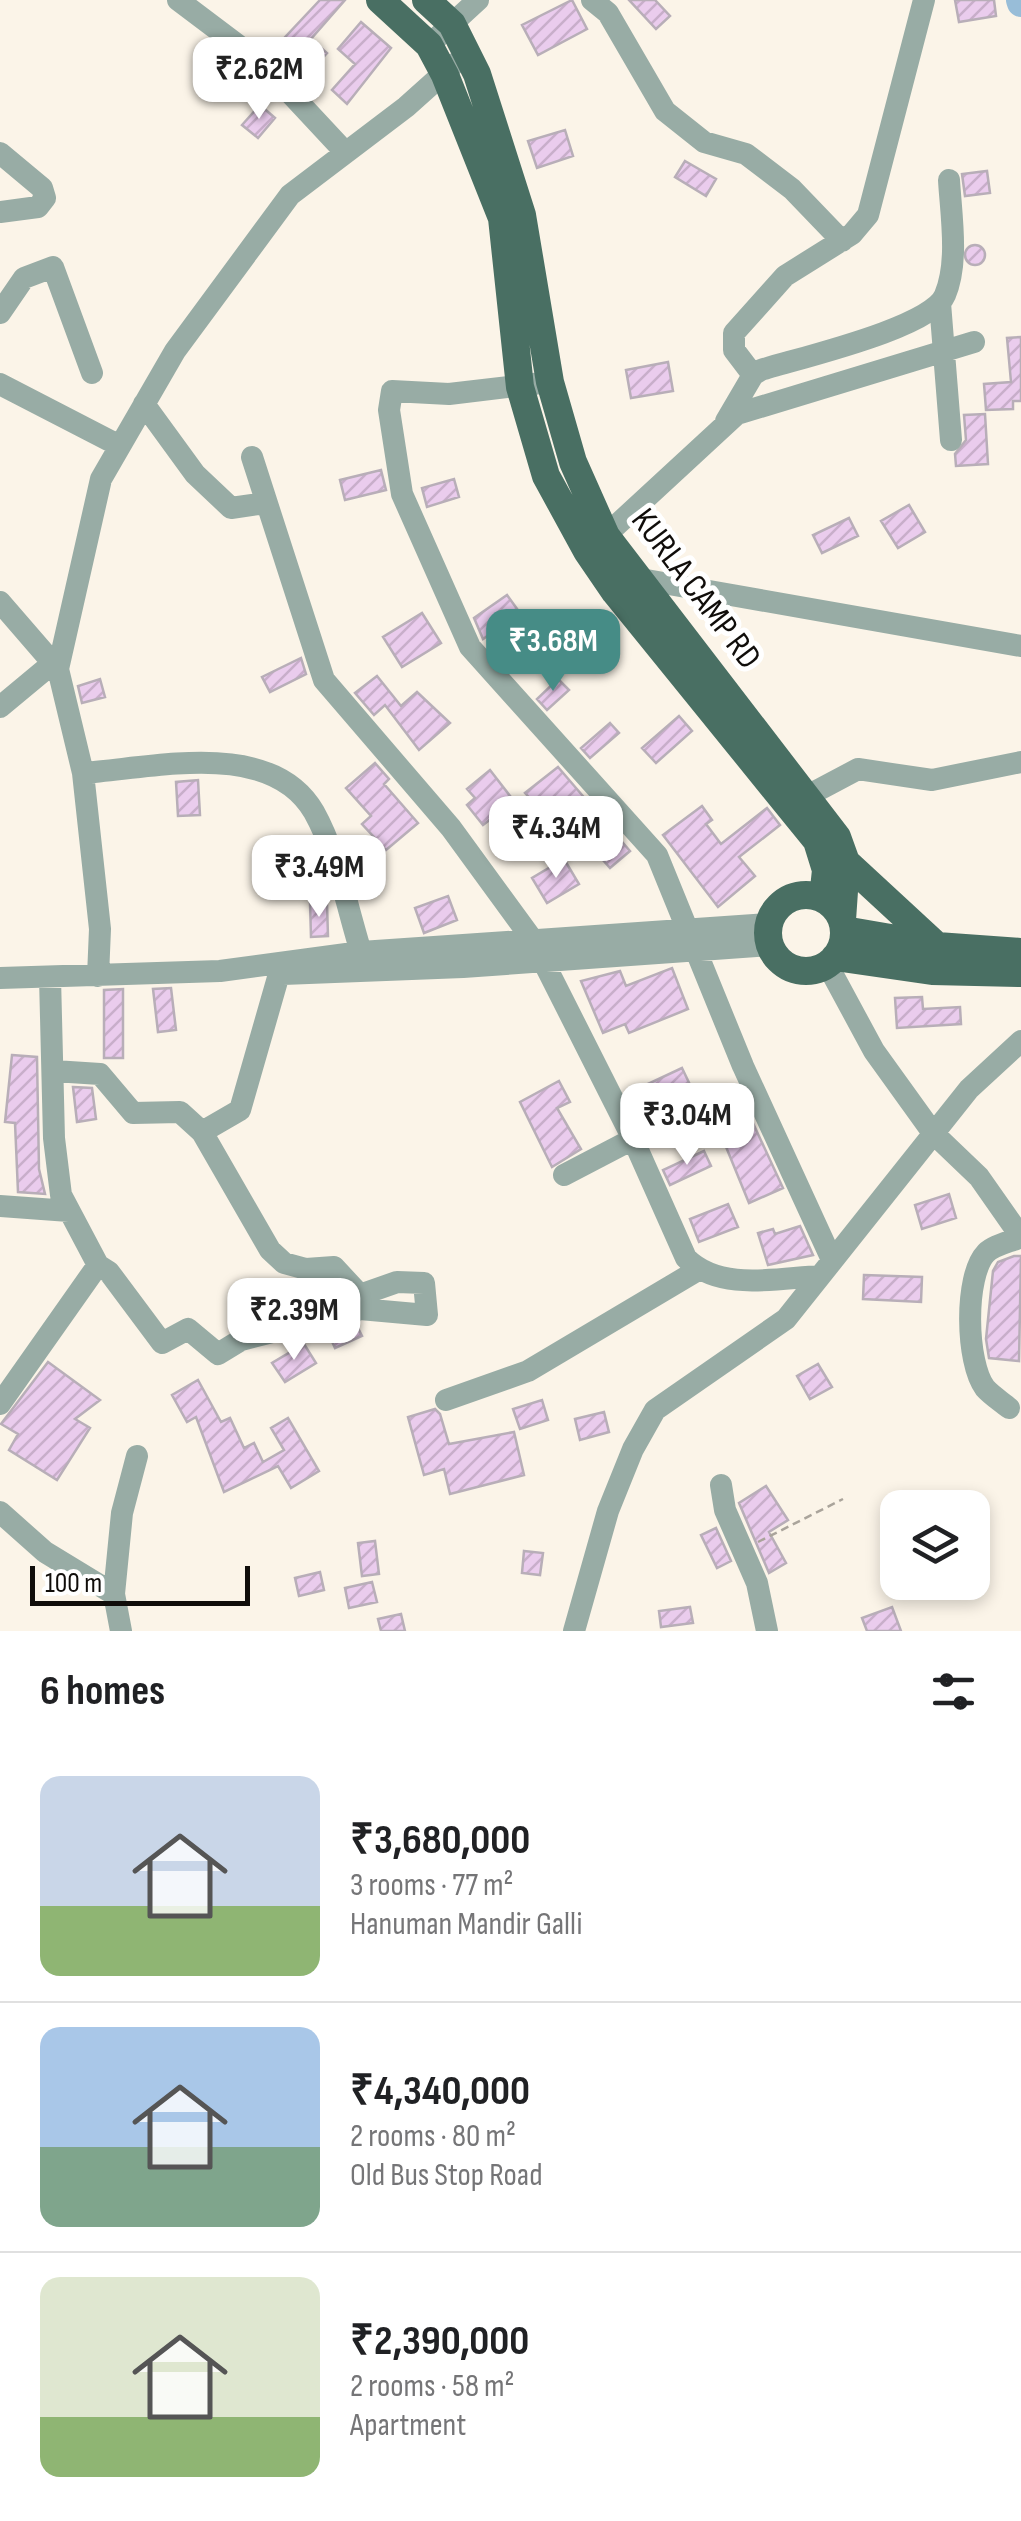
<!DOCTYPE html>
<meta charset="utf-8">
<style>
:root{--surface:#fff;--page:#f6f6f6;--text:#202124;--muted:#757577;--line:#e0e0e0;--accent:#468c86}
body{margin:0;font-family:"Sofia Sans Condensed",sans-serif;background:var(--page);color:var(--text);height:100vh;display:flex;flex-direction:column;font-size:38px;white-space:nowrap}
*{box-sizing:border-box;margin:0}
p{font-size:32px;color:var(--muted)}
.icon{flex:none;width:55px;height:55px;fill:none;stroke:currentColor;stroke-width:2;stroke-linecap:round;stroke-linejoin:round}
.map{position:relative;height:1631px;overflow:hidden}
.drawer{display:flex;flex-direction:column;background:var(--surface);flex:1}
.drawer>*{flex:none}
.controls{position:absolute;left:880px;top:1490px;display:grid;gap:20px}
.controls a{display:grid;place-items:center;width:110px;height:110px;border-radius:20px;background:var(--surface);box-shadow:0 5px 15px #0003;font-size:50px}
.scale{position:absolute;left:30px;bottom:25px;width:220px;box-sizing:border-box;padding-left:10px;border:5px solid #100d0a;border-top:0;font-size:28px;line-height:35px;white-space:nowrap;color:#100d0a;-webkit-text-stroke:8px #fff;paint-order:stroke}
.price{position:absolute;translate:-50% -85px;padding:0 22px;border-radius:20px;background:#fff;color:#222;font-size:32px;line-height:65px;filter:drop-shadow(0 2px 5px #0008)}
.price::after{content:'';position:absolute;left:50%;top:60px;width:30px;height:22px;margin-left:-15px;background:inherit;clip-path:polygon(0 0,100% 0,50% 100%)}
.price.current{background:var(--accent);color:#fff}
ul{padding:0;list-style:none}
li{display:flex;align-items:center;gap:30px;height:250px;padding:0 40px}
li+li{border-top:2px solid var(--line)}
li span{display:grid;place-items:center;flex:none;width:280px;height:200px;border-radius:20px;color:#555}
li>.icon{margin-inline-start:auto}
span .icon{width:120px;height:120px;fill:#fffc;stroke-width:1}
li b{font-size:42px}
h2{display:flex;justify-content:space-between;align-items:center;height:120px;padding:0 40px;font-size:42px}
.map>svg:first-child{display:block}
</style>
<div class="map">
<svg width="1021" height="1631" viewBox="0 0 1021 1631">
<defs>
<pattern id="building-hatch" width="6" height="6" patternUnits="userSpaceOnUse" patternTransform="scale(2.5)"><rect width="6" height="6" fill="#eacced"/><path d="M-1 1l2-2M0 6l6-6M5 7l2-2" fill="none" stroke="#c8aeca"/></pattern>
</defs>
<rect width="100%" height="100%" fill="#fbf4e8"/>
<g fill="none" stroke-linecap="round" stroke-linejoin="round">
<path stroke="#98bdd8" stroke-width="28" d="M1020,0L1021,3"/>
</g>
<path fill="url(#building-hatch)" stroke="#b8aeb8" stroke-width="2.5" d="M320,0H345L311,39L327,53L305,77L274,49Z
M572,0L587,29L538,55L522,25Z
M629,0H655L670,16L656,29Z
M955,0H994L996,16L959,22Z
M361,22L391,48L347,104L332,90L355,64L338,49Z
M260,105L275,118L258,138L242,125Z
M565,130L573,156L537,168L528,141Z
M685,161L716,179L706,196L675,177Z
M987,171L990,193L965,196L962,174Z
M965 255a10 10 0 1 1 20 0a10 10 0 1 1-20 0Z
M1021,337V401H1013V409L986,410L984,384L1011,382L1007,338Z
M668,362L673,391L631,398L626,370Z
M985,414L988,464L956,466L955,454L966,440L964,415Z
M381,470L386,490L345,500L340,480Z
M454,479L459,497L427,507L422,488Z
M909,505L925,532L898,548L881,521Z
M849,518L858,536L822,553L813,535Z
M507,595L520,613L483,639L474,618Z
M422,613L441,643L402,667L383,637Z
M592,624L614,649L592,668L570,643Z
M301,658L306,674L270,692L262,677Z
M377,676L401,706L417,692L450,723L419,750L385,705L374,715L355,693Z
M100,679L105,697L82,703L78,686Z
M558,679L569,690L547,710L537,699Z
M679,716L692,731L656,763L642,748Z
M610,723L619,733L590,758L581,748Z
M375,763L389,779L384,784L418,823L386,850L362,824L371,816L346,788Z
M558,767L630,851L610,868L572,825L563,833L525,793Z
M490,770L514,801L483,825L467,805L475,798L467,789Z
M198,780L200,815L178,816L176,782Z
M702,806L712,820L706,824L721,844L767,808L780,825L739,857L755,876L718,907L663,835Z
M291,841L293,861L268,864L265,844Z
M564,859L579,884L547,903L532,878Z
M448,896L457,920L424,933L415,908Z
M310,903H327L328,936L311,937Z
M672,968L688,1009L629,1033L625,1024L603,1033L581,981L620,971L626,986Z
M171,988L176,1030L158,1032L153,989Z
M123,989V1058H104V990Z
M922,997L923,1009L960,1007L961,1024L897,1028L895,998Z
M12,1055L37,1057L39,1169L45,1194L18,1192L15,1123L5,1122Z
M682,1068L692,1089L649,1109L639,1088Z
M559,1081L570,1102L557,1108L581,1149L552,1167L520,1102Z
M73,1087L92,1088L96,1119L77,1122Z
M746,1108L783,1188L749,1203L715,1120Z
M704,1151L711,1166L670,1185L663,1170Z
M949,1194L956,1218L922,1229L915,1205Z
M728,1204L738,1227L699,1242L690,1219Z
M800,1226L813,1255L768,1265L758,1233L773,1229L775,1234Z
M1014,1256H1021L1019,1361L989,1358L986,1339L993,1271L998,1262Z
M864,1275L922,1277L921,1302L863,1299Z
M288,1280L303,1284L313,1304L293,1314H288L274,1287Z
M357,1326L362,1336L335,1348L330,1337Z
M304,1344L316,1363L285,1382L272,1363Z
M48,1362L100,1400L75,1419L90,1428L57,1480L9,1450L18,1434L1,1424Z
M818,1364L832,1387L810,1399L797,1376Z
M198,1380L221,1422L230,1418L244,1448L254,1443L263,1462L284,1450L271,1428L288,1418L319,1471L291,1488L278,1466L224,1492L196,1417L187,1422L172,1395Z
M542,1400L548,1420L520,1429L513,1409Z
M435,1409L440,1414L449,1444L514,1432L524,1475L450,1494L444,1469L424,1475L408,1417Z
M604,1412L609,1432L580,1440L575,1419Z
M766,1486L788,1520L769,1532L786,1563L769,1573L739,1503Z
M716,1528L731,1561L717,1568L701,1535Z
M375,1541L379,1574L362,1576L358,1543Z
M524,1551L543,1553L540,1575L522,1573Z
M320,1572L324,1590L299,1596L295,1578Z
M372,1582L377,1602L349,1608L345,1588Z
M690,1607L693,1623L661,1627L659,1611Z
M892,1607L901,1631H867L862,1618Z
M401,1614L405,1631H381L378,1619Z"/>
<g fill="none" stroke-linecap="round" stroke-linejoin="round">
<path stroke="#aaa49b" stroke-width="2.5" stroke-dasharray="8 5" stroke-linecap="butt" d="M758,1542L843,1499"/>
<path stroke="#98aca5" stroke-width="22" d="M178,0L263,64L345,152
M592,0L608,13L665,111L704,142L746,154L792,189L842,241
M429,45L478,0
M0,153L42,188L45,198L38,207L0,212
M940,303L951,440
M0,313L24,278L53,267L92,373
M753,375L734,350V333L785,276L852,234L868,215L924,0
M550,382L449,394L392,391L389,410L402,494L470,647L657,855L743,1066L832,1260
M0,384L118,445
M144,404L195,474L231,508L265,503
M726,421L753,375L761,370C795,359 932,328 945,295C959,262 951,215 949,180
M252,457L324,680L451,828L532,939L633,1139L686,1258C720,1292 777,1278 820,1276
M594,546L737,414L974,342
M635,578L1021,646
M0,602L58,669L101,479L175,351L290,195L406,107L454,64
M58,669L83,773L100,929L98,976
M0,707L53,663
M83,773C154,768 271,738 314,812C337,853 347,907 361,952
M809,795L858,769L932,780L1021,762
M827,964L874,1051L933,1133L979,1177L1021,1237
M283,974L463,967L770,945
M0,978L220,971L361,952L769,924
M54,1071L100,1074L133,1113L180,1112L202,1132L270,1250L284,1263L306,1269L334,1267L360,1295L397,1282L424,1283L427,1315L360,1309L312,1328L280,1330L241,1340L218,1354L188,1329L162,1343L109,1272L98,1265
M202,1132L240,1110L279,974
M564,1175L633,1139
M0,1206L69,1211
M446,1400L528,1371L698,1270
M0,1404L98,1265L61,1195L54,1138L50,977
M1009,1408C1002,1402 991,1395 985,1388C966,1363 964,1276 986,1253C994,1245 1010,1242 1021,1237
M721,1485L725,1510L757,1583L767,1631
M0,1512L45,1552L114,1594L121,1631
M114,1594L122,1513L137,1456
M574,1631L608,1511L633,1449L655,1410L786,1319L969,1089L1021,1041"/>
<path stroke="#496f63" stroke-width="28" d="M380,0L429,45L445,75L502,218L520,387L546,476L587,551L615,592L817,841L826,870L823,899
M426,0L452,24L477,74L522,215L550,382L573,462L606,536L837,837L846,862L842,920
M846,862L937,946
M768 933a38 38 0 1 1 76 0a38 38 0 1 1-76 0Z
M844,930L937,946L1021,952
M835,957L932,971L1021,973"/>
</g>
<g text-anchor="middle" stroke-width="10" stroke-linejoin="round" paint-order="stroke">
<g font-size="35" fill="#100d0a" stroke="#fff">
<text transform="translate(697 588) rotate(53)" y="12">KURLA CAMP RD</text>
</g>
</g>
</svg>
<div class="controls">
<a><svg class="icon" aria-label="layers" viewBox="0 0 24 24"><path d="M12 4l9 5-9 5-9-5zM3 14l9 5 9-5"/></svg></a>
</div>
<div class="scale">100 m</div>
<b class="price" style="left:259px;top:122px">₹2.62M</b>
<b class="price current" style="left:553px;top:694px">₹3.68M</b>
<b class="price" style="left:556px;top:881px">₹4.34M</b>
<b class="price" style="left:319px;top:920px">₹3.49M</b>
<b class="price" style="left:687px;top:1168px">₹3.04M</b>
<b class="price" style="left:294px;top:1363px">₹2.39M</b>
</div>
<section class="drawer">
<h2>6 homes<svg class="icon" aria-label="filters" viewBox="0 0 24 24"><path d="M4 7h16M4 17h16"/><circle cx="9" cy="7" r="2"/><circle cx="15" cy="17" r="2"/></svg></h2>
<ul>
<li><span style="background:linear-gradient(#c9d6e8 65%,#8fb573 0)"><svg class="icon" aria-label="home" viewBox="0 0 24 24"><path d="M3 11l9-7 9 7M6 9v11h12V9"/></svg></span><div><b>₹3,680,000</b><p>3 rooms · 77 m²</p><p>Hanuman Mandir Galli</p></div></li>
<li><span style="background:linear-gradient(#a9c7e8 60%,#7fa58c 0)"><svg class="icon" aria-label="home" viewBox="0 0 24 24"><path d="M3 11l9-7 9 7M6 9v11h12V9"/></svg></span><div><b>₹4,340,000</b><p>2 rooms · 80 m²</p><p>Old Bus Stop Road</p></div></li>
<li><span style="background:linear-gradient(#dfe7d0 70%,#8fb573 0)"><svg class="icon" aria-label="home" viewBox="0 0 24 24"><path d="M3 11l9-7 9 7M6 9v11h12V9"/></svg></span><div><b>₹2,390,000</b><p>2 rooms · 58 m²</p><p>Apartment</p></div></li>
</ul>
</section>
